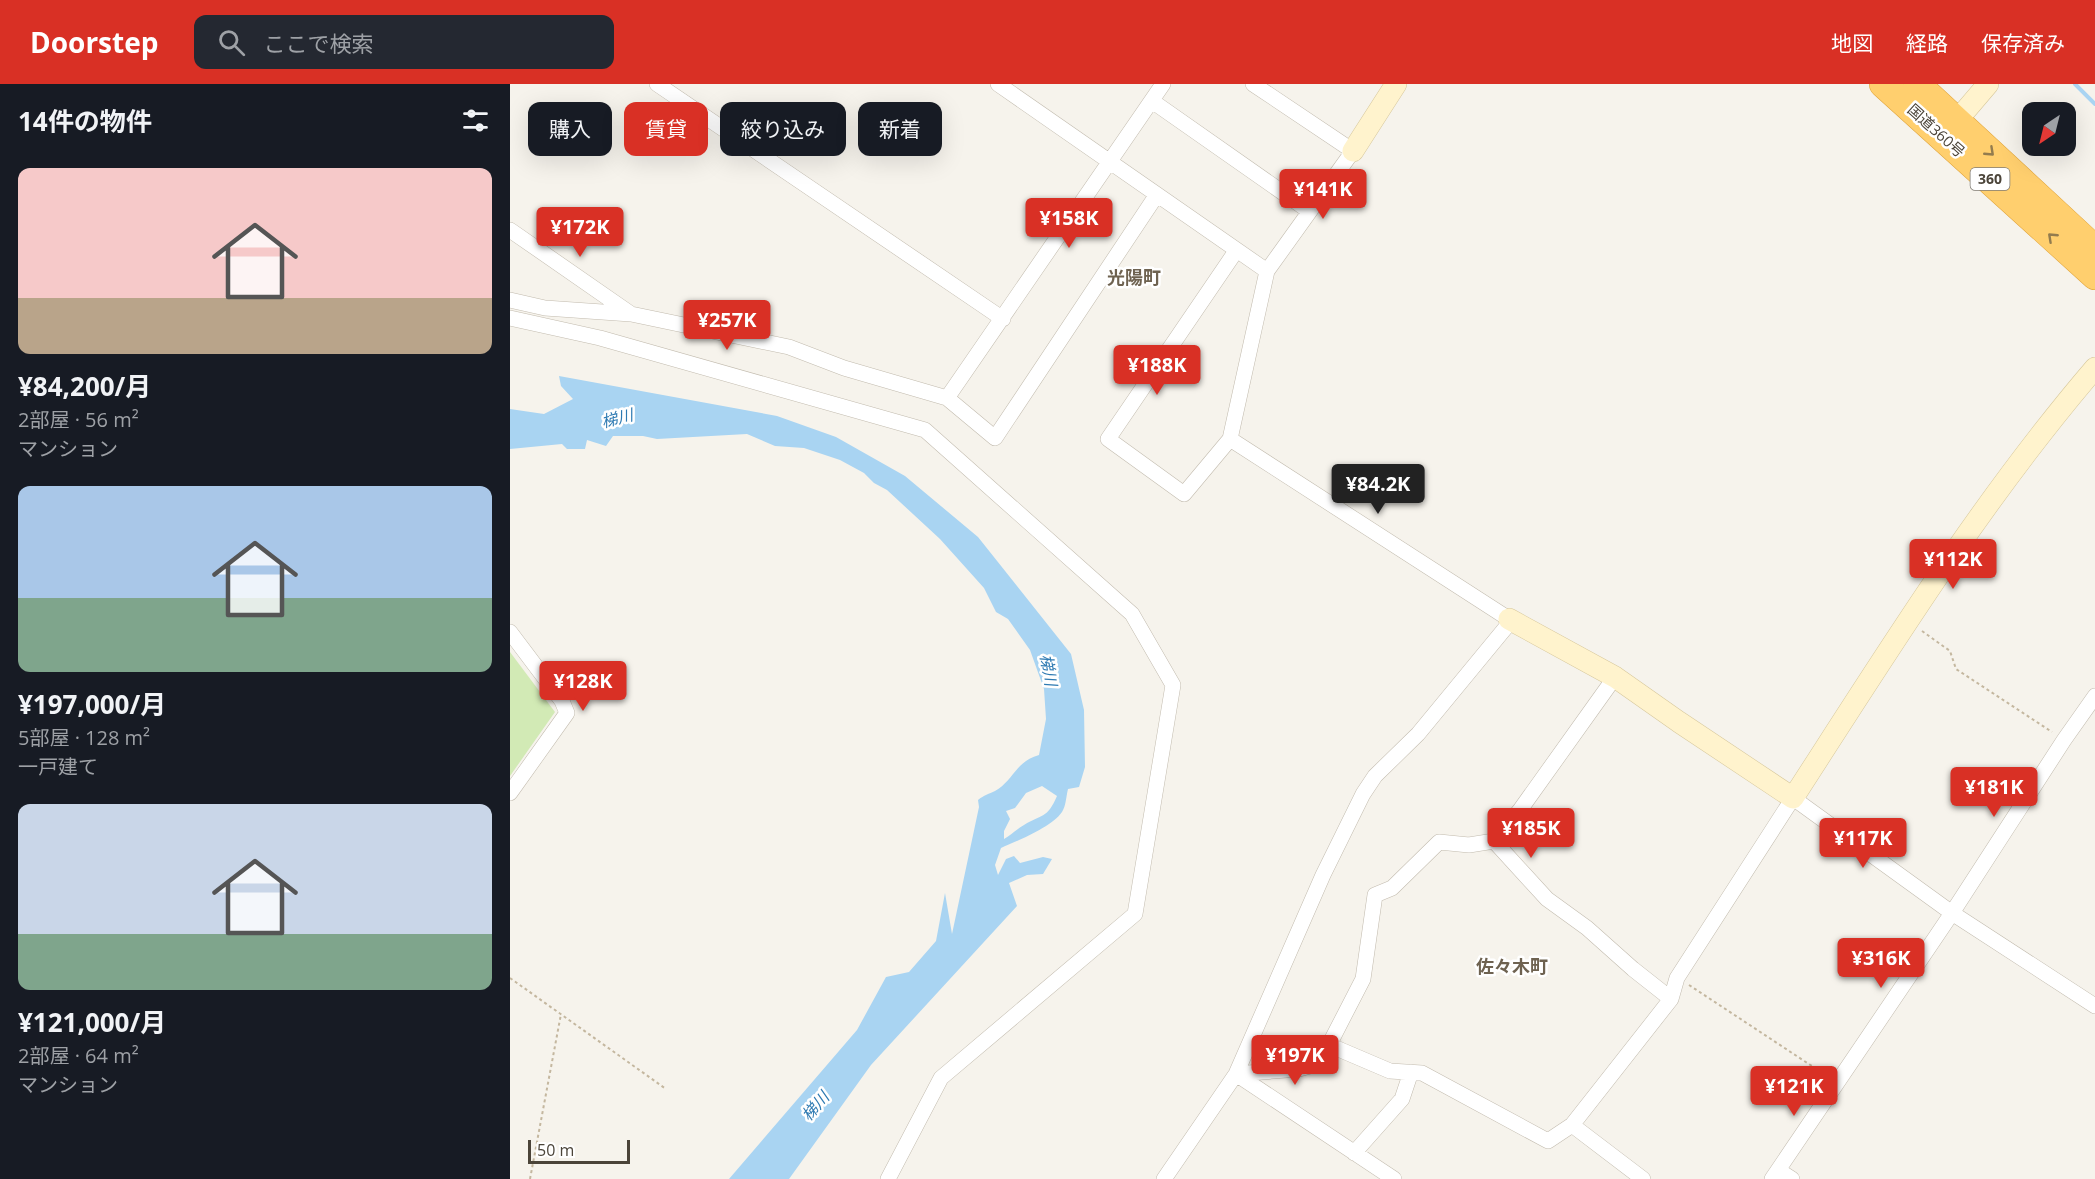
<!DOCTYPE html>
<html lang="ja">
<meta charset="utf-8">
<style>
:root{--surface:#171b24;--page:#242831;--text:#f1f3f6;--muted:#9ea1a6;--accent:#d93025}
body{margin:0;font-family:"Open Sans","Noto Sans JP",sans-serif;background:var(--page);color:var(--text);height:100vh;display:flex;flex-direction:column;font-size:22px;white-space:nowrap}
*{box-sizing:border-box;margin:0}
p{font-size:20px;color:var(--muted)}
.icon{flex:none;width:33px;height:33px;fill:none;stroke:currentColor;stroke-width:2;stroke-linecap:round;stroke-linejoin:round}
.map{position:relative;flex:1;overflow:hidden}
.drawer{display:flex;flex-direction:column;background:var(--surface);width:510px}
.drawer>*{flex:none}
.banner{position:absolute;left:18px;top:18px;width:570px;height:54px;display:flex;gap:12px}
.needle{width:39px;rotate:215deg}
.buttons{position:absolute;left:1512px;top:18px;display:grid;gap:12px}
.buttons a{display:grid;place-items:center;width:54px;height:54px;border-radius:12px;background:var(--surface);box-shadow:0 6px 24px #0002;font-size:30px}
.scale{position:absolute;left:18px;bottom:15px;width:102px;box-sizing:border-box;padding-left:6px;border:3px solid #4b4439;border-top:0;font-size:16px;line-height:21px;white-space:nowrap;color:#4b4439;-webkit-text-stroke:4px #fff;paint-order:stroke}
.price{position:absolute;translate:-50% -51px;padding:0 14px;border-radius:6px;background:var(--accent);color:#fff;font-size:20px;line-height:39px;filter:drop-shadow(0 2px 3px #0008)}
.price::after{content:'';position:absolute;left:50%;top:36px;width:18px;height:14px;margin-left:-9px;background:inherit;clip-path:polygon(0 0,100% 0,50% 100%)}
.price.selected{background:#222;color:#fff}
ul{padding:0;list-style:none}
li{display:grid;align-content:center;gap:12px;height:318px;padding:0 18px}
li span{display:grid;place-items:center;height:186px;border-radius:12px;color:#555}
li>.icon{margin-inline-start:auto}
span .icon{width:108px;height:108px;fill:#fffc;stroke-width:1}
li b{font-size:26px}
h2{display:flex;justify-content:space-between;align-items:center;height:72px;padding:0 18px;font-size:26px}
.chip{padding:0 21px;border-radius:12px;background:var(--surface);box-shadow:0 6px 24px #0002;font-size:21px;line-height:54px}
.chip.selected{background:var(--accent);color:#fff}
header{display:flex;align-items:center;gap:36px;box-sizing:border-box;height:84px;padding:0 30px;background:var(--accent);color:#fff}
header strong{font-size:28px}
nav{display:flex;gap:33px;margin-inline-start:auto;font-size:21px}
.search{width:420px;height:54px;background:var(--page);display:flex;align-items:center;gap:15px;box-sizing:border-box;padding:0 21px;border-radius:12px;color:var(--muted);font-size:22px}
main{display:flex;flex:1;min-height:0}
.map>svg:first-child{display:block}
</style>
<header>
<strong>Doorstep</strong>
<div class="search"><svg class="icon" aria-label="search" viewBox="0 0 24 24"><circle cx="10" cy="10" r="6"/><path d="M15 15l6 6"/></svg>ここで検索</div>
<nav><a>地図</a><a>経路</a><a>保存済み</a></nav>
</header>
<main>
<section class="drawer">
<h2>14件の物件<svg class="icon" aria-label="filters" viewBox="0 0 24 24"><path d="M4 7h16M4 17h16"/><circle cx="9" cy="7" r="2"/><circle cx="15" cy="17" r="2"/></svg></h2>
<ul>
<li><span style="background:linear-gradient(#f6c9c9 70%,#b9a48a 0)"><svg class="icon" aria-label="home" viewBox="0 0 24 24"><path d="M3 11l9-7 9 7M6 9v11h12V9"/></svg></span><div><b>¥84,200/月</b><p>2部屋 · 56 m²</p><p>マンション</p></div></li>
<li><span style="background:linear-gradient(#a9c7e8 60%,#7fa58c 0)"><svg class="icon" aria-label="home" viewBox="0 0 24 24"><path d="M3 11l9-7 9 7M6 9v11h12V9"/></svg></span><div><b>¥197,000/月</b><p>5部屋 · 128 m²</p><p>一戸建て</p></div></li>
<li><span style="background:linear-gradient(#c9d6e8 70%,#7fa58c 0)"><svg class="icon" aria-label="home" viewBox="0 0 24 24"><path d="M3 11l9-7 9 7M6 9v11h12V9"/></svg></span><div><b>¥121,000/月</b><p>2部屋 · 64 m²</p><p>マンション</p></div></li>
</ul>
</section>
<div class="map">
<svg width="1585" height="1095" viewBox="0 0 1585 1095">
<rect width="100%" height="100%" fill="#f6f3ec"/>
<path fill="#d2eab5" d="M0,568L45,628L0,692Z"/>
<path fill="#a9d4f2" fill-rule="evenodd" d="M49,292L267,332L326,353L395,392L468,453L561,570L574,626L575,683L569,703L558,705C556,713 556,722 552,728C542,743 507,757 491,764L485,781L488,791L496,775L504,772L510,779L533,773L542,775L533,790L517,791L499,799L507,822L361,981L279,1095H219L347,946L376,893L399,888L426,857L435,809L442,850L469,723L468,716C474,711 479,710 485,707C503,697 506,677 529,671L536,635L534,605L520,566L498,535L486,528L474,504L430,455L377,406L364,399L354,389L330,376L294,364L265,362L237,350L147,355L133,352H103L96,362L77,356L75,365H57L52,360L0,365V325L34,330L63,315L51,302ZM532,702L547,712C537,735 532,730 514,741C507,745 501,751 494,755V747L500,735L496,727L505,724L516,709Z"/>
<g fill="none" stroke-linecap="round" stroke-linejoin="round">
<path stroke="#a9d4f2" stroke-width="4" d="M1565,0L1585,20"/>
<g stroke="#c2bbae" stroke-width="16">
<path id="street" d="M147,0L493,235
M488,0L757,187
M642,17L799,127
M0,146L121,230
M726,167L598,355L674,410L720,355L757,187L843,67L743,0
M0,216L35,224L121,230L279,263L334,284L437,314L485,354L646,112
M0,234L90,254L415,346L622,530L663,601L625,830L431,994L378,1095
M437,314L653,0
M0,548L52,617L57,629L0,709
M984,757L1037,815L1077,844L1123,885L1161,915
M819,961L880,987L912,989L1038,1057L1062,1041L1161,915L1167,894L1283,714L1442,829L1585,922
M726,990L789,985L800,982L819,961L853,895L865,811L882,804L929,758L959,761L984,757L1010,726L1105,593
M726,990L884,1095
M1062,1041L1133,1095
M844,1069L892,1015L901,988
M1268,1086L1282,1095
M654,1095L726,990L813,791L853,710L865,692L908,650L997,542L999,535L720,355
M1262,1095L1442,829L1554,656L1585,612"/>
</g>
<g stroke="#d6c79b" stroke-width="22">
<path id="secondary" d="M1438,47L1478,0
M843,67L886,0
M999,535L1105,593L1169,638L1283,714C1378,567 1471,417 1585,284"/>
</g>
<g stroke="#e0a43c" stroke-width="28">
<path id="highway" d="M1373,0L1585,192
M1407,0L1585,165"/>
</g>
<path stroke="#c4b79f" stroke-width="2" stroke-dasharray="3 3" stroke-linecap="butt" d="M1412,547L1440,567L1446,585L1542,648
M0,894L156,1005
M1179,901L1317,992
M20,1095L51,930"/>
<use href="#street" stroke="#fff" stroke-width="15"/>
<use href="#secondary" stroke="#fff3cd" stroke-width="21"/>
<use href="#highway" stroke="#ffcf6e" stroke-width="27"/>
</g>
<defs><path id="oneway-chevron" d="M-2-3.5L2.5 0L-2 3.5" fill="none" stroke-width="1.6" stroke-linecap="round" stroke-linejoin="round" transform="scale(1.5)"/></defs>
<g stroke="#937c4e">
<use href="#oneway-chevron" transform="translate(1480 68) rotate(43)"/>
<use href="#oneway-chevron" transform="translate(1542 153) rotate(-137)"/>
</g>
<g text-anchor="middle" stroke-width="5" stroke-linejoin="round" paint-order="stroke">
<rect fill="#fff" stroke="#817c74" stroke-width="1.5" x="1460.5" y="84" width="39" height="22" rx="4.5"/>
<g font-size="14" font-weight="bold" fill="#4b4439">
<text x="1480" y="100">360</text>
</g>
<g font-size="15" fill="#4b4439" stroke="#fff">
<text transform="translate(1426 47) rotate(42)" y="5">国道360号</text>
</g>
<g font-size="16" font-style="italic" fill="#2e7ab2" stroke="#fff">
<text transform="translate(107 334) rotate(-14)" y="6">梯川</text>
<text transform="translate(539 586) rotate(80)" y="6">梯川</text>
<text transform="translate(305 1022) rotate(-49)" y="6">梯川</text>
</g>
<g font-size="18" font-weight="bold" fill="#6e6250" stroke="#fff">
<text x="624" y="200">光陽町</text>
<text x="1002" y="889">佐々木町</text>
</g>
</g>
</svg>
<div class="buttons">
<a><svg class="needle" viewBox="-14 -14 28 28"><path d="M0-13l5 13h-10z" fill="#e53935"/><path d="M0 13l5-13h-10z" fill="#9ea1a6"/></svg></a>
</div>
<div class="scale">50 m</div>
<b class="price" style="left:813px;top:136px">¥141K</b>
<b class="price" style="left:559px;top:165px">¥158K</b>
<b class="price" style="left:70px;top:174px">¥172K</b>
<b class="price" style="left:217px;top:267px">¥257K</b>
<b class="price" style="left:647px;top:312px">¥188K</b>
<b class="price selected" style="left:868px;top:431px">¥84.2K</b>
<b class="price" style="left:1443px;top:506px">¥112K</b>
<b class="price" style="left:73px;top:628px">¥128K</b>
<b class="price" style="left:1484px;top:734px">¥181K</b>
<b class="price" style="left:1021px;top:775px">¥185K</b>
<b class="price" style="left:1353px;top:785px">¥117K</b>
<b class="price" style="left:1371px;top:905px">¥316K</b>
<b class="price" style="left:785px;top:1002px">¥197K</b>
<b class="price" style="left:1284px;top:1033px">¥121K</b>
<div class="banner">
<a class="chip">購入</a>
<a class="chip selected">賃貸</a>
<a class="chip">絞り込み</a>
<a class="chip">新着</a>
</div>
</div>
</main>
